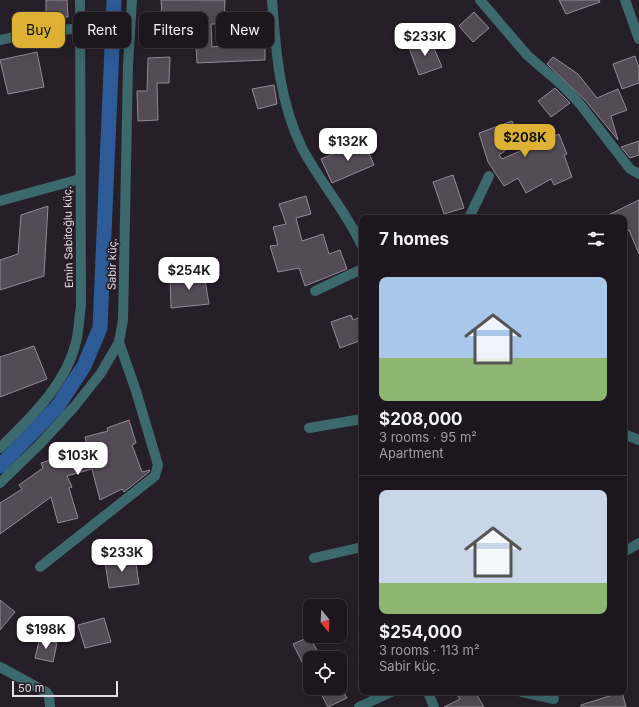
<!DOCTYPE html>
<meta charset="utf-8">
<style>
:root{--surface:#1c161e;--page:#29232b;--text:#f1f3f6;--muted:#a09fa4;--line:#3a353c;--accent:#ddb133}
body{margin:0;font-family:Inter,sans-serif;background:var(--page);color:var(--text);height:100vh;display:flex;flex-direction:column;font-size:15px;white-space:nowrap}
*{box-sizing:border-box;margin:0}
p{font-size:13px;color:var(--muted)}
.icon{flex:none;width:22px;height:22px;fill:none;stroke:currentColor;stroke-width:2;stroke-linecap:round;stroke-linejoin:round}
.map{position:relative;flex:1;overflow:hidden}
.drawer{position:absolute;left:359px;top:215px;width:268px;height:480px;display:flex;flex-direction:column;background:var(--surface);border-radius:8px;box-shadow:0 4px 16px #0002,0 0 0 1px var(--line)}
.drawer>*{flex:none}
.hud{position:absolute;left:12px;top:12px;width:287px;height:36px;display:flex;gap:8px}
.needle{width:26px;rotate:162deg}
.controls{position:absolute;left:303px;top:599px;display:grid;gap:8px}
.controls a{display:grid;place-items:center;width:44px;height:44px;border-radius:8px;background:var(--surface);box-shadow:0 4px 16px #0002,0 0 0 1px var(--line);font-size:20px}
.scale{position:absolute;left:12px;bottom:10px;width:106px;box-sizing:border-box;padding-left:4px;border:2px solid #e2dce4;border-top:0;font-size:11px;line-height:14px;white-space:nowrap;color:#e2dce4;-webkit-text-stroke:3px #261e28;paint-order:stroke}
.price{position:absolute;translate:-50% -34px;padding:0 9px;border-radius:8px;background:#fff;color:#222;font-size:13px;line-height:26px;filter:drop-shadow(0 1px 2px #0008)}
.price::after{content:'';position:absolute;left:50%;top:24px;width:12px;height:9px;margin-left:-6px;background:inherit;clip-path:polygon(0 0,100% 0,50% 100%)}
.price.current{background:var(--accent);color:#111}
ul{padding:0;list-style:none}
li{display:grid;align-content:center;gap:8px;height:212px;padding:0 20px}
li+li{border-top:1px solid var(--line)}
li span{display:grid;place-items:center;height:124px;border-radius:8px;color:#555}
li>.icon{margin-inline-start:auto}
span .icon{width:72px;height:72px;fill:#fffc;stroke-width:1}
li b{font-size:17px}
h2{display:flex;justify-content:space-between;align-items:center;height:48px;padding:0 20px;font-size:17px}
.tag{padding:0 14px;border-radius:8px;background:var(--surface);box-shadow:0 4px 16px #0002,0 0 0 1px var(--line);font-size:14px;line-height:36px}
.tag.current{background:var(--accent);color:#111}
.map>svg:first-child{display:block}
</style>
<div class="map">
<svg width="639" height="707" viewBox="0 0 639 707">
<rect width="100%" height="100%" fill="#261e28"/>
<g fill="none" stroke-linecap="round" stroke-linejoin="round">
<path stroke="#2d5b97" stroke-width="15" d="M0,466L58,406L84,366L100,328L114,0"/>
</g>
<path fill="#544b57" stroke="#948a97" d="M46,0H67L68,17L46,19Z
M161,0H225L224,24H211L212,47L265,42V60L197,63L195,26L163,27Z
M559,0H599L600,2L566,14Z
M474,12L489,28L473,42L459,26Z
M430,39L442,67L419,75L409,48Z
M37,52L44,87L8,94L0,60Z
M635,56L639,68V83L622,89L613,64Z
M170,57L169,83H157L158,120L138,121L137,91H147L148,58Z
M553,57L578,74L597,98L618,89L627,110L611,116L618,140L585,100L547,64Z
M274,85L277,104L258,109L252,89Z
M555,88L570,103L551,117L538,101Z
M512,121L520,140L499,155L502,159L559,134L567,154L564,155L572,177L554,185L551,179L526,193L518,178L504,186L488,162L479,133Z
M364,141L374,165L332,183L321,159Z
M639,141V155L630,158L621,147Z
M453,175L464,208L444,214L433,182Z
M306,196L311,214L296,218L302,241L323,234L329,254L340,250L347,269L305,286L299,268L278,272L270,246L278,245L273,227L286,224L279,204Z
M639,200V254L629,230L624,233V218H602Z
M48,206L44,276L0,290V260L18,254L21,215Z
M204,274L209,304L171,308L170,278Z
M351,315L353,320L362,316V340L340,348L331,322Z
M34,346L47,379L0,397V357Z
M129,420L136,443L132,445L142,472L150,470L149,472L124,492L122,489L100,500L92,469L67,476L72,487L69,488L78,518L58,523L51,497L0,534V503L22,489L19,485L43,468L41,463L88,448L85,437L108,431L107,428Z
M135,557L139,584L109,588L105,562Z
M0,600L15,612L0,630Z
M104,618L111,642L85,648L78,625Z
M40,637L57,643L53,662L35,658Z
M309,637L322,658H310V678L293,644Z
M318,688H341L347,698L328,707Z
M455,692H475L484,707H444L460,699Z
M622,692L626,707H581V705Z"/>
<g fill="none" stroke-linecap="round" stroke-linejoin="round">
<path stroke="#3c696c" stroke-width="10" d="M272,0C276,51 279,101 302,148C320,182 346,211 362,246
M480,0L527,55L563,86L580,104L630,169L639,174
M625,0L639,39
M0,40L27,34L79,28
M0,201L80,179
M469,218L489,176
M315,291L362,269
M309,428L362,419
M624,434L639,440
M0,448C30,418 66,385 76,342C79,330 79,318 81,306L80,0
M0,483L40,444L74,407L101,373L119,342L123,320L128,65L132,0
M624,552L639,543
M314,558L362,547
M40,567L155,476L158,465L136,391L119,342
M0,667L46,692L49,696L50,707
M428,692L434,707
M522,692L554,699
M359,707L391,692"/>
</g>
<g text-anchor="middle" stroke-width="3.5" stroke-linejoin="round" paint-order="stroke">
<g font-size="11" fill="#e2dce4" stroke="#261e28">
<text transform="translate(68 237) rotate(-91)" y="4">Emin Sabitoğlu küç.</text>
<text transform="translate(112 264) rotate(-89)" y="4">Sabir küç.</text>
</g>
</g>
</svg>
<div class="controls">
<a><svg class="needle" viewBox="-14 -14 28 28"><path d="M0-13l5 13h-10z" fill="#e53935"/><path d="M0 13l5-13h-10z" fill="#a09fa4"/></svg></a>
<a><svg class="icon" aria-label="locate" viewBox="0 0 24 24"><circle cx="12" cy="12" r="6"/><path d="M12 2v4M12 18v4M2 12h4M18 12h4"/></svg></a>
</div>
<div class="scale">50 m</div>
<b class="price" style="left:425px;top:57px">$233K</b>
<b class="price current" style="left:525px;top:158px">$208K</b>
<b class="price" style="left:348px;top:162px">$132K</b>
<b class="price" style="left:189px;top:291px">$254K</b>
<b class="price" style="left:78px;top:476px">$103K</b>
<b class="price" style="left:122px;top:573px">$233K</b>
<b class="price" style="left:46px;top:650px">$198K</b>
<div class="hud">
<a class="tag current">Buy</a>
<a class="tag">Rent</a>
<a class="tag">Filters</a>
<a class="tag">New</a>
</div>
<section class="drawer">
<h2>7 homes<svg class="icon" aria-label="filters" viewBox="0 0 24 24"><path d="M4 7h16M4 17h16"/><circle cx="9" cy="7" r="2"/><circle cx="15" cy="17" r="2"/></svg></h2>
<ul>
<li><span style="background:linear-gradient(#a9c7e8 65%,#8fb573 0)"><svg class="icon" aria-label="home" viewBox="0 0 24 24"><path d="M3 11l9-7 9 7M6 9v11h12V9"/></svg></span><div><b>$208,000</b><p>3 rooms · 95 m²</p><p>Apartment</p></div></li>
<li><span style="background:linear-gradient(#c9d6e8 75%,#8fb573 0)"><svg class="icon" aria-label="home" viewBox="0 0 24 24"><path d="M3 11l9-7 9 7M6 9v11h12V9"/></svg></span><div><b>$254,000</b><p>3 rooms · 113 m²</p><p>Sabir küç.</p></div></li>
</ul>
</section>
</div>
